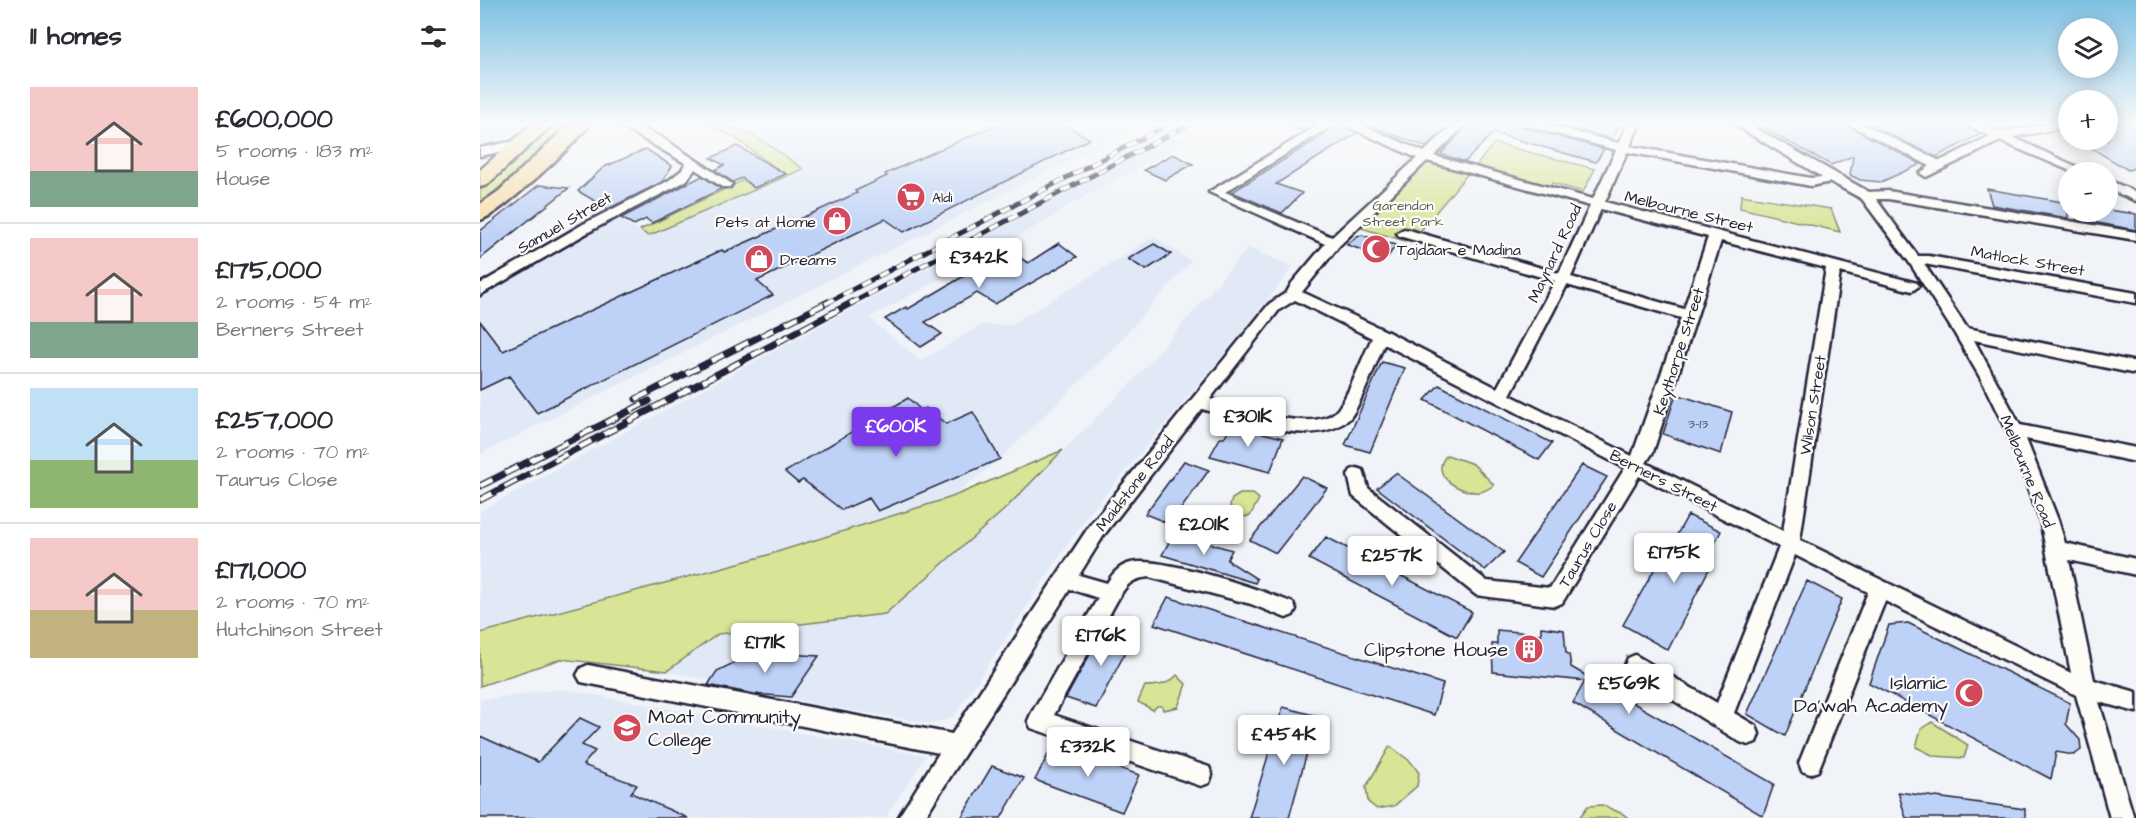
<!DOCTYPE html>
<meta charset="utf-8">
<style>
:root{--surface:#fff;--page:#f7f7f7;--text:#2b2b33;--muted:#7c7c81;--line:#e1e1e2;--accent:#7c3aed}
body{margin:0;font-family:"Architects Daughter",sans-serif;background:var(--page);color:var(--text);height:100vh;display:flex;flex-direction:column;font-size:22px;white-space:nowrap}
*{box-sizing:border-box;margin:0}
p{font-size:20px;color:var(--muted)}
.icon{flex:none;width:33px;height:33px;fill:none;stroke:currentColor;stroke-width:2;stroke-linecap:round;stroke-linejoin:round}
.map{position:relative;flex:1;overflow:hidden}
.side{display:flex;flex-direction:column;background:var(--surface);width:480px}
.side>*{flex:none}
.tools{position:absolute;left:1578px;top:18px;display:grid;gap:12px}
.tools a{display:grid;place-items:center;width:60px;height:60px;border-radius:50%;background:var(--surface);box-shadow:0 3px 15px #0003;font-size:30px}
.price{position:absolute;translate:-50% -51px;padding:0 14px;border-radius:6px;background:#fff;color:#222;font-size:20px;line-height:39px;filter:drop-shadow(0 2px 3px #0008)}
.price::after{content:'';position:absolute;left:50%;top:36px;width:18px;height:14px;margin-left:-9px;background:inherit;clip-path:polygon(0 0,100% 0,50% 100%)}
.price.selected{background:var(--accent);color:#fff}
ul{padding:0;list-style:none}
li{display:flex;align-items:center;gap:18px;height:150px;padding:0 30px}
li+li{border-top:2px solid var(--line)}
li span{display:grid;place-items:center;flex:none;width:168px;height:120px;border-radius:0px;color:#555}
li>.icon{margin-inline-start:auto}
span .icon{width:72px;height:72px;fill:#fffc;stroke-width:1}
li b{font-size:26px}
h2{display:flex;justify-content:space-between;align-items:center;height:72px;padding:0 30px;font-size:26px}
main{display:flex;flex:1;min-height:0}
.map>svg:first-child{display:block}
</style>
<main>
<section class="side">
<h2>11 homes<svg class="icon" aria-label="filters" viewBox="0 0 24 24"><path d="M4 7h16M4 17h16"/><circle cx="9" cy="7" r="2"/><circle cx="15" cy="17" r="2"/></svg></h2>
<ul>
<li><span style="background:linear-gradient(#f6c9c9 70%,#7fa58c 0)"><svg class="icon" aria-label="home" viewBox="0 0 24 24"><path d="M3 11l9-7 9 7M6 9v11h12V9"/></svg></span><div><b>£600,000</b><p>5 rooms · 183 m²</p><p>House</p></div></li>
<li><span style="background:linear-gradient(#f6c9c9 70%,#7fa58c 0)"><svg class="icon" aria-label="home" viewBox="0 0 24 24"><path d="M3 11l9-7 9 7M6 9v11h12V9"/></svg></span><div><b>£175,000</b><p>2 rooms · 54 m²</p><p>Berners Street</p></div></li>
<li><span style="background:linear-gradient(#bfe0f5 60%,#8fb573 0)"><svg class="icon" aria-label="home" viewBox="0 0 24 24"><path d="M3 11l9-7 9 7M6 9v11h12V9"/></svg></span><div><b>£257,000</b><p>2 rooms · 70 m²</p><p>Taurus Close</p></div></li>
<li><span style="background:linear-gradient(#f6c9c9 60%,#c2b280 0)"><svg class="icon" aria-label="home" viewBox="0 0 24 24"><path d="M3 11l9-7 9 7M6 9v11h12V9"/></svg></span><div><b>£171,000</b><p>2 rooms · 70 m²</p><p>Hutchinson Street</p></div></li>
</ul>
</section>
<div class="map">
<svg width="1656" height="818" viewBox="0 0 1656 818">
<rect width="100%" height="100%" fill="#f0f3f7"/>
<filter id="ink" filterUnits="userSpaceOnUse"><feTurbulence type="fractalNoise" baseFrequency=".0167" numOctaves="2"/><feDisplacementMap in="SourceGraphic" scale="12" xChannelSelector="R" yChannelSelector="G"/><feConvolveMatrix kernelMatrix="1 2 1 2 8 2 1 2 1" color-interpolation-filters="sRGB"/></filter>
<g filter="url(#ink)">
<path fill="#e1e9f7" d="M0,123H45L23,142L6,146H0Z
M244,123H666L0,454V297L108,232L137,218L159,231L309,159L269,132Z
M690,136L707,142L585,207L582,212L389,318L441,361L502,325H531L674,237L711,261L632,350L520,459L472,497L281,557L0,633V511Z
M768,248L813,267L770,323L604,520L474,716L454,724L345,706L187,671L238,634L405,614L523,511L657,377Z
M82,689L446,756L405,818H0V700Z"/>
<path fill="#d8e496" stroke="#7d8368" stroke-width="1.5" d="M72,123H89L60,152L0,204V191Z
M226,123C264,123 293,148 323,169L168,236L160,230L293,166L252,136Z
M1014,143L1115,169L1103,192L1072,183L1070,187L992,171Z
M943,157L989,172L938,234L925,241L874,226Z
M1261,195L1351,209L1360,232L1260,208Z
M583,450L523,511L405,614L238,634L187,671L81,659L0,686V633L281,557L472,497Z
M967,455L993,464L1014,485C1010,488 1005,491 1000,492C982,494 947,476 967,455Z
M760,494H773L779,499L770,516L762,517L754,514L750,506L752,499Z
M697,675L706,684L698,707L683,710L682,706H677L673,710L658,702L665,686C678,686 688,685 697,675Z
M1452,722L1488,745L1484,758L1454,756L1436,747L1441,729Z
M910,746L931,762L939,773L937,786L914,806L897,809L888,802L886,787Z
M1122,805L1143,814L1148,818H1099L1108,806Z"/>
<path fill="#bed1f6" stroke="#22223b" stroke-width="1.5" d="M519,123H581L610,139L424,232L405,219L277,281L293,295L57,413L29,376L0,390V321L23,351L242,250L244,252L335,212L377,193L375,191L407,176L405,174Z
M804,123H838L822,132Z
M858,123L877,133L796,184L822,193L802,213L752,192L836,140Z
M882,123H972L946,147Z
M989,123H1040L1043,127L1124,149L1116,162L1013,133L985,162L961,154Z
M1068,123H1141L1132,139Z
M1274,123H1364L1441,164L1401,182L1380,180L1370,175L1373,156L1351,165Z
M1386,123H1481L1501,134L1456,157Z
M1628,123H1656V168L1648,170L1598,140H1628Z
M257,146L306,174L274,188L262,178L253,182L235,170L244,165L231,158Z
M166,149L192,166L182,182L128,209L98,191L124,167Z
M693,154L713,164L685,180L664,170Z
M222,176L241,189L172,223L166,219L154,225L141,218Z
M59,185L89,188L0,259V231Z
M1507,189L1588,203V218L1512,205Z
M1628,210L1656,214V230L1596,219L1597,212H1628Z
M882,235L916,245L907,258L867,245L877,236Z
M579,243L597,257L515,304L497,293L445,322L462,334L441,347L405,319L426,307L428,309L528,250L548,263Z
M674,244L691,254L666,270L648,259Z
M902,362L925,368L890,452L865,445Z
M959,385L1072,443L1059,460L945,400Z
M1196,394L1252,412L1241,454L1183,434Z
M428,398L441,410L446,408L466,424L493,412L520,459L398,511L389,498L362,510L323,480L318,483L305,472Z
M751,425L803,438L790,472L730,456L740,438H744Z
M704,461L729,470L690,524L665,514Z
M1102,465L1127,477L1061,577L1035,563Z
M916,473L1024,552L1005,570L897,488Z
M822,476L847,488L796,553L770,540Z
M1208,515L1241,531L1228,556L1234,559L1188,650L1143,625L1192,538H1195Z
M694,533L752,550L747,560L777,579L775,583L682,555Z
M846,537L992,612L977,637L829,559Z
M1327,581L1362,599L1305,736L1267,714Z
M688,597L963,684L954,715L674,624Z
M1428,623L1590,703L1586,724L1600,740L1601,750L1594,755L1576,752L1571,779L1389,683L1409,625Z
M626,625L655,634L616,708L586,698Z
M1061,627L1084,630L1086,653L1089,654L1091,667L1294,784L1283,816L1093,703L1105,681L1013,672L1012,644H1017V630L1061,634Z
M276,652L339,656L311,697L274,694L228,685L237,671Z
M803,707L837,716L809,818H769Z
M100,718L119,727L102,745L115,751L103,765L157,785L151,793L208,818H0V736L58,762Z
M573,745L659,775L642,812L555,780Z
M512,766L544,778L521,818H481Z
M1418,792L1545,809V818H1426Z"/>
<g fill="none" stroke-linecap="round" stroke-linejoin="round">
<g stroke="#22223b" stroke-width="5">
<path id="street" d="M136,123H151L181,137L252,184L250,187H242L215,169L207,180L197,186L114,229L0,295V284L105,223L188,181L202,170L205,163Z
M842,123H856L745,192L852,237L937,158L864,125L862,123H877L944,152L975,123H987L954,156L1113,199L1136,150L1044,125L1042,123H1060L1139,143L1148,123H1160L1150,146L1331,178L1342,177L1252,123H1266L1389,192L1408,191L1656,232V240L1408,199H1396L1438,256H1449L1656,293V303L1444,264L1487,328L1656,362V374L1494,340L1540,425L1656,448V462L1546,439L1578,520L1585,543L1656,559V575L1589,560L1614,680L1656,692V712L1619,702L1654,818H1630L1596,695L1405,601L1338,771L1330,774L1322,771L1319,763L1388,592L1315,555L1254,713L1276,726L1279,734L1276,742L1268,745L1260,742L1148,672L1145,665L1148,658L1155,655L1237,703L1299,547L1159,476L1082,603L1075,606L996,595L873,496L868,475L871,470L877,468L883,470L888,488L1007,581L1070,588L1145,468L904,344C898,359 878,411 869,419C833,450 761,420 722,409L624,535L599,575L627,583C633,573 639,566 651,563C682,556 781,590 813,603L816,609L813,615L806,618L771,604L669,577C651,579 647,584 638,599L574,715L729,767L732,775L729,783L721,786L551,728L548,721L551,714L618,598L590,589L444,818H418L459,753L101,682L97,675L101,668L108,665L472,734L610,525L789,304L807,292L812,283L845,244L729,192ZM1147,152L1331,186L1351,182L1382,199L1429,262L1475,334L1501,379L1526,430L1560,520L1591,673L1320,540L1360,272L1432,291L1439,286L1437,283L1125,202ZM947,161L1110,206L1079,273L929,230L924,229L917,233L919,236L1075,281L1017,388L906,331L822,292L859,246ZM1121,209L1228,237L1204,309L1091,277ZM1241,241L1346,268L1303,531L1166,463L1173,452ZM1087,285L1201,318L1152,456L1030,395ZM815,300L892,338C883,356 869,395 858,409C837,436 757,407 730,399L799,310Z
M1366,123H1381L1460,161L1510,136L1483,123H1498L1521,132L1575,123H1588V127L1532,137L1608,172H1593L1520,141L1446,177L1440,173L1450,166Z
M40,140L44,141V147L0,156V148Z
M1628,180L1656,192V201L1628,189Z"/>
</g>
<g stroke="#22223b" stroke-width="5">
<path id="primary" d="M53,123H74L7,185L0,187V170Z
M90,123H111C97,142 20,215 0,220V204L19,191Z"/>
</g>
<use href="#street" fill="#fdfcf7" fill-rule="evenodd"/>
<use href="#primary" fill="#f8deab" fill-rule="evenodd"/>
<g stroke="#22223b" stroke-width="5">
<path id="rail-far1" d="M345,304L691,123
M370,304L711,123"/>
</g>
<g stroke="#22223b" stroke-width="7">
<path id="rail" d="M156,399L348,302
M0,486L169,401
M0,500L373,302"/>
</g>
<use href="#rail-far1" stroke="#fdfcf7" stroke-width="4" stroke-dasharray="10" stroke-linecap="butt"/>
<use href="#rail" stroke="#fdfcf7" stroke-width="4.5" stroke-dasharray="14" stroke-linecap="butt"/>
</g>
</g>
<linearGradient id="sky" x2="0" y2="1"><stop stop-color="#7ec0e2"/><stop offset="0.52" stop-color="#f8fafb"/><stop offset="1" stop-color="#f8fafb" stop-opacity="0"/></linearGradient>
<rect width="1656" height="237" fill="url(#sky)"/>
<defs>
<g id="supermarket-disc" transform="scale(1.5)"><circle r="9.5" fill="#d1495b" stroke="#fdfcf7"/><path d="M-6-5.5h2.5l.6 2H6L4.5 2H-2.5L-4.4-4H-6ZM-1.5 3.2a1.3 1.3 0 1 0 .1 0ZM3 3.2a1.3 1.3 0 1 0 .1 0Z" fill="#fff"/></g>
<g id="shop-disc" transform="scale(1.5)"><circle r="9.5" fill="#d1495b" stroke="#fdfcf7"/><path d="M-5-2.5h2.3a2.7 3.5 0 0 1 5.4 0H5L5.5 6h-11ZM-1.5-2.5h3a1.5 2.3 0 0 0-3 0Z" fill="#fff"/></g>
<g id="mosque-disc" transform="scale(1.5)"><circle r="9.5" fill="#d1495b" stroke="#fdfcf7"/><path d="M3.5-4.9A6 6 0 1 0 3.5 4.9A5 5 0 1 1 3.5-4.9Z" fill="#fff"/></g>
<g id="building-disc" transform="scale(1.5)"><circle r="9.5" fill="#d1495b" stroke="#fdfcf7"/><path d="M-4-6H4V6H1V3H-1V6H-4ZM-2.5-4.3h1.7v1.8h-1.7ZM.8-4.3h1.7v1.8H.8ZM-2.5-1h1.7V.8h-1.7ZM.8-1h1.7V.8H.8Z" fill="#fff"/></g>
<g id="school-disc" transform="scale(1.5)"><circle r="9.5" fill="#d1495b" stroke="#fdfcf7"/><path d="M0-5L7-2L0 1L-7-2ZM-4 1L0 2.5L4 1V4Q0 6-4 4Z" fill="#fff"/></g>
</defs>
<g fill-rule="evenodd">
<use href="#supermarket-disc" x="431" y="197"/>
<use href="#shop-disc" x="357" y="221"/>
<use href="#mosque-disc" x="896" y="249"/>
<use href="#shop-disc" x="279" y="259"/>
<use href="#building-disc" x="1049" y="649"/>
<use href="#mosque-disc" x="1489" y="693"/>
<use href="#school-disc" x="147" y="728"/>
</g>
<g text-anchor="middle" stroke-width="4.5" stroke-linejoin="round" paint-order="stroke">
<g font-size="14" fill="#22223b" stroke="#fdfcf7" text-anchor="start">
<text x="452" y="202">Aldi</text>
</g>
<g font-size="14" fill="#595c56" stroke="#fdfcf7">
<text x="923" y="210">Garendon<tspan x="923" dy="16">Street Park</tspan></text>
</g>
<g font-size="14" fill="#494e6a">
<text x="1218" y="428">3-13</text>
</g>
<g font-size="16" fill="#22223b" stroke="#fdfcf7">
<text transform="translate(1209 211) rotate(14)" y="6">Melbourne Street</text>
<text transform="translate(84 222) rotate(-30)" y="6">Samuel Street</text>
<text transform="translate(1074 253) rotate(-65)" y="6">Maynard Road</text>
<text transform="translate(1548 260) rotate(10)" y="6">Matlock Street</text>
<text transform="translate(1198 351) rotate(-72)" y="6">Keythorpe Street</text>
<text transform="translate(1332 405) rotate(-81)" y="6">Wilson Street</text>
<text transform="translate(1548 471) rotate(68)" y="6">Melbourne Road</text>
<text transform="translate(1184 480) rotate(27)" y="6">Berners Street</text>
<text transform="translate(654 483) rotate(-52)" y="6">Maidstone Road</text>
<text transform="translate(1107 544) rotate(-59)" y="6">Taurus Close</text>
</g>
<g font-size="16" fill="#22223b" stroke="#fdfcf7" text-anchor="start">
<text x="336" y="227" text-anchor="end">Pets at Home</text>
<text x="917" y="255">Tajdaar e Madina</text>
<text x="300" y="265">Dreams</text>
</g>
<g font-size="20" fill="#22223b" stroke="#fdfcf7" text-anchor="end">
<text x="1028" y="656">Clipstone House</text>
<text x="1468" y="689">Islamic<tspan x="1468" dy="23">Da'wah Academy</tspan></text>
<text x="168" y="723" text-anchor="start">Moat Community<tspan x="168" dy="23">College</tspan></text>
</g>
</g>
</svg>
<div class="tools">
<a><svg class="icon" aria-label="layers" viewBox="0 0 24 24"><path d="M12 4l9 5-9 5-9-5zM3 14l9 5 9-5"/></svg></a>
<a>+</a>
<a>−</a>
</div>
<b class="price" style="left:499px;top:289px">£342K</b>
<b class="price" style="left:768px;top:448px">£301K</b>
<b class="price selected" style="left:416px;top:458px">£600K</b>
<b class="price" style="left:724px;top:556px">£201K</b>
<b class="price" style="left:1194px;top:584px">£175K</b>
<b class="price" style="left:912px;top:587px">£257K</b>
<b class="price" style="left:621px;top:667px">£176K</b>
<b class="price" style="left:285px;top:674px">£171K</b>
<b class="price" style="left:1149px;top:715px">£569K</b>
<b class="price" style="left:804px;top:766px">£454K</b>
<b class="price" style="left:608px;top:778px">£332K</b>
</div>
</main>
